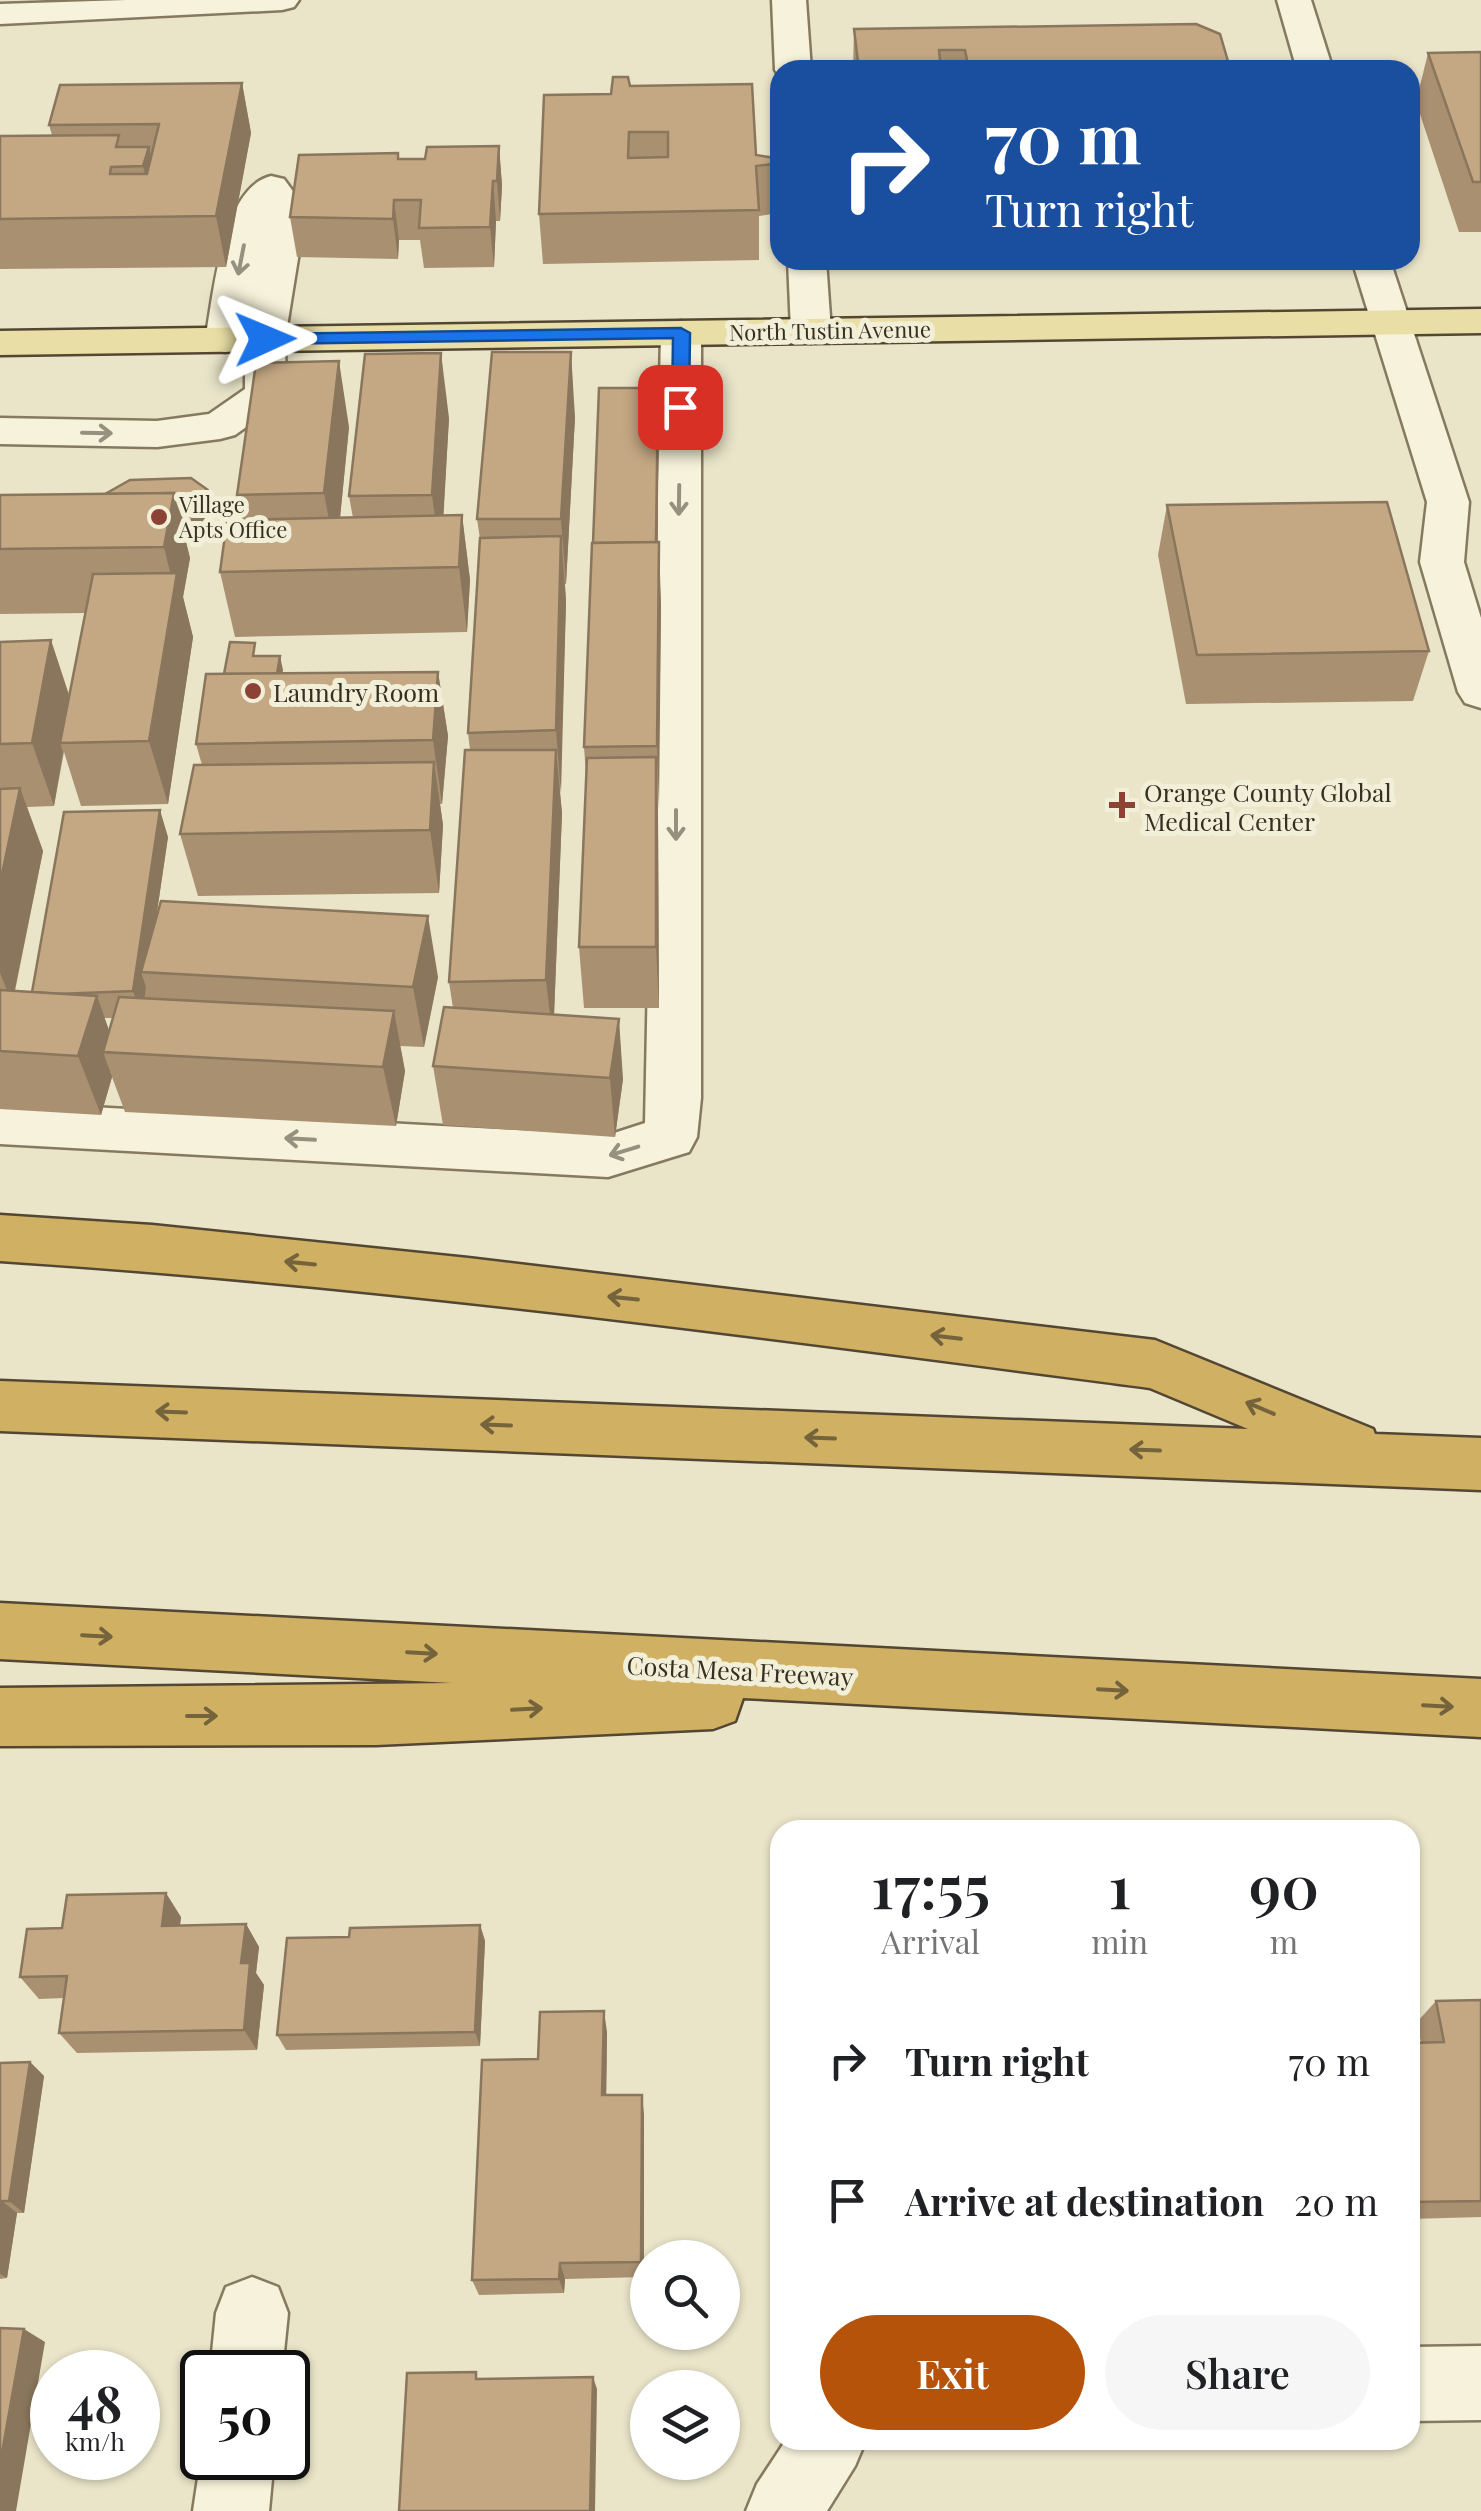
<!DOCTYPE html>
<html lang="en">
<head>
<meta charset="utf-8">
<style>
	:root { --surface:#fff; --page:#f6f6f6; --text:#202124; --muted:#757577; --accent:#b45309 }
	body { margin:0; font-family:"Playfair Display",serif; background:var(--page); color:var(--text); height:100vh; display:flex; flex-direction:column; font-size:38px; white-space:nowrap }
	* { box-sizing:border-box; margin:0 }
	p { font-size:32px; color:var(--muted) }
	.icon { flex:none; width:55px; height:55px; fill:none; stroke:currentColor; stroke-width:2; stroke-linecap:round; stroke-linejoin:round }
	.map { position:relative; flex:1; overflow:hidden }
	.drawer { position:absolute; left:770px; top:1820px; width:650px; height:630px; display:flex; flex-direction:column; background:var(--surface); border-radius:30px; box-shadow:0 2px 8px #0004 }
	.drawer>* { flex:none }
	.top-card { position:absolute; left:770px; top:60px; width:650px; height:210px; border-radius:30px; box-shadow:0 2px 8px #0004; background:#1a4fa0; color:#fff; overflow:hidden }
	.controls { position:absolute; left:630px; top:2240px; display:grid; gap:20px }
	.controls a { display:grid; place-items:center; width:110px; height:110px; border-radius:50%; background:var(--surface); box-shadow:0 2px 8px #0004; font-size:50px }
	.speed { position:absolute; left:30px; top:2350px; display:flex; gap:20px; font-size:50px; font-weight:700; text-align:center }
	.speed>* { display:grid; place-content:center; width:130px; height:130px; border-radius:50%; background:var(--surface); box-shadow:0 2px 8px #0004; line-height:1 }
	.speed small { font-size:25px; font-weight:400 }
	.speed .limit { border:5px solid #111; border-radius:15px; background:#fff; color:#111 }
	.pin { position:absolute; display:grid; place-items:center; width:85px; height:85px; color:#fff; margin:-42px; border-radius:20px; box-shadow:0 5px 15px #0006 }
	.me { position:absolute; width:110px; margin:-55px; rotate:89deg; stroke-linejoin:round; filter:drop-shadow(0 0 8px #0008) }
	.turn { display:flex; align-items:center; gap:35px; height:210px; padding:0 50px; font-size:45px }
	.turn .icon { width:130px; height:130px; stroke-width:2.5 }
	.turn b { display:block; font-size:70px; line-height:85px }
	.eta { display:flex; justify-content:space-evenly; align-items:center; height:170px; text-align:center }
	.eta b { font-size:60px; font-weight:600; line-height:70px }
	.button { display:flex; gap:20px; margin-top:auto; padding:20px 50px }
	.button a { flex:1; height:115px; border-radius:60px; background:var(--accent); color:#fff; font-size:40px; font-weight:600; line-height:115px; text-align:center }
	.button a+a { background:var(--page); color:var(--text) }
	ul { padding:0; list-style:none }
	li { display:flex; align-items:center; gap:30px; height:140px; padding:0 50px }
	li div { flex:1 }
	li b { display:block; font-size:38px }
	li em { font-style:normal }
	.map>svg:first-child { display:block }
</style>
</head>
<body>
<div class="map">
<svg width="1481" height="2511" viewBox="0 0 1481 2511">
	<rect width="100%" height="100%" fill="#eae5c9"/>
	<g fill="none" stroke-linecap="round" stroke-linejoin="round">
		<defs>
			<g id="minor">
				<polygon points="126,0 299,0 294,7 282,10 0,24 0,4"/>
				<polygon points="772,0 806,0 811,70 780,70 780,77 775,70"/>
				<polygon points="1277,0 1311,0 1333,70 1297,70"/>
				<path d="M271,176L284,179L306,209L285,339L286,394L280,403L235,435L220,439L157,447L0,444V418L157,421L209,414L245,389V340L239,349L225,352L211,349L205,340C214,295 221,188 271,176Z"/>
				<polygon points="788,260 826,260 831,331 825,339 811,343 797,339 791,331"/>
				<polygon points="1352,260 1390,260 1469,502 1464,562 1481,618 1481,708 1465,703 1458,692 1420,562 1427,502"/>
				<polygon points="681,321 695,325 701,333 701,1098 697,1137 689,1152 608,1177 0,1144 0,1102 608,1135 645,1123 661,333 667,325"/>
				<polygon points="252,2277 278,2287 288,2313 282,2372 210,2372 216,2313 226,2287"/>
				<polygon points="1481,2346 1481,2420 1410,2421 1410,2347"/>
				<polygon points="786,2440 866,2440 855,2466 827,2511 746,2511 757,2484"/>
				<polygon points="202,2451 202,2458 274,2458 269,2511 193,2511"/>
			</g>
			<polygon id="major" points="1481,309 1481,333 0,355 0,331"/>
			<g id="highway">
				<path d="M0,1215L152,1225L468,1258L1155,1340L1373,1429L1375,1434L1481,1438V1490L0,1431V1381L1248,1429L1150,1388C768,1338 385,1286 0,1261Z"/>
				<polygon points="0,1603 1481,1679 1481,1737 743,1698 735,1721 713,1729 376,1745 0,1746 0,1688 452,1683 0,1659"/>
			</g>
		</defs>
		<use href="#minor" stroke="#85795f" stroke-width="5"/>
		<use href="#major" stroke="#534733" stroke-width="5"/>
		<use href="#highway" stroke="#534733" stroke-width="5"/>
		<use href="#minor" fill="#f6f2db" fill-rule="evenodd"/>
		<use href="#major" fill="#e9dea5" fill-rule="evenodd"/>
		<use href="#highway" fill="#d0b063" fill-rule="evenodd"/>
	</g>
	<g fill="#a99071" fill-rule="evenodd">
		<polygon points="854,29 1229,70 853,70"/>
		<polygon points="1481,52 1481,232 1459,232 1416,102 1428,53"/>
		<polygon points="242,83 251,133 226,267 0,269 0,136 52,135 49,125"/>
		<polygon points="630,86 756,155 776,158 776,208 773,214 759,216 759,260 543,264 539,214 611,94"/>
		<polygon points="499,146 502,186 500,221 496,221 494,267 424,268 420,240 399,240 398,259 297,257 290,217 398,153 399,159 425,159"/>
		<polygon points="658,388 658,542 661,607 658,810 659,1008 584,1008 579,947 586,775 584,747 593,543"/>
		<polygon points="575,417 566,584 565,584 566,601 560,794 562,813 554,1015 623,1079 615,1137 443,1125 433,1066 453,1008 449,982 470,750 468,733 480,539 477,519"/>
		<polygon points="449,418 443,516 462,515 470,580 467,632 235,637 220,572 242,520 237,495 349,427 340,518 353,518 349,496"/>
		<path d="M0,495L212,504L208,525L185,539L190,558L183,597L193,637L168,804L81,806L64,752L54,806L27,807L43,851L15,991L32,992L168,837L156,919L438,977L424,1047L400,1046L405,1071L396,1126L125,1112L112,1077L101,1115L0,1109V642L69,696L86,613L0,614ZM104,1018H113L109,1032Z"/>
		<polygon points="1167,505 1429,651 1413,701 1186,704 1158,555"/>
		<polygon points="258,656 280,656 282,674 438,672 448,736 442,804 440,804 443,825 439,893 198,896 180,834 202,765 196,744 224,674"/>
		<polygon points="181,1917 180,1925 246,1924 259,1947 256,1973 264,1985 257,2050 77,2053 59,2033 64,1998 39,1999 20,1977 62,1928"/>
		<polygon points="480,1925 485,1941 480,2046 286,2050 277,2035 349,1937"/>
		<polygon points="1481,2000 1481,2217 1410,2219 1410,2043 1421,2043 1417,2022 1436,2001"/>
		<polygon points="607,2032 606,2095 644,2114 644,2277 565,2279 564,2293 479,2295 472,2280 538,2059"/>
		<polygon points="30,2062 44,2076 24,2213 17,2213 7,2278 0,2279 0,2063"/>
	</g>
	<g fill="#89765c">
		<polygon points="242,83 251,133 226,267 216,216"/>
		<polygon points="499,146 502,186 500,221 497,181"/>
		<polygon points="149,147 160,197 155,217 143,166"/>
		<polygon points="776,158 776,208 773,214 774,164"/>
		<polygon points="493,181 496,221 494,267 490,227"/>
		<polygon points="394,200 399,240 398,259 393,219"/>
		<polygon points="571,352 575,417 566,584 561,519"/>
		<polygon points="441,353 449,418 441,560 432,495"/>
		<polygon points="339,361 349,427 336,558 324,493"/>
		<polygon points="658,388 659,416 657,583 656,556"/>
		<polygon points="208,490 212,504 208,525 186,539 183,525"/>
		<polygon points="174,493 190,558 183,597 193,637 168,804 149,741 174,589 164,547"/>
		<polygon points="462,515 470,580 467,632 459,567"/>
		<polygon points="561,536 566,601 561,794 556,730"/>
		<polygon points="659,542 661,607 659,810 657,746"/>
		<polygon points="51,640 72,704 60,743 63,752 54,806 32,743"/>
		<polygon points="280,656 283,670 276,712 273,698"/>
		<polygon points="438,672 448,736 442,804 433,740"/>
		<polygon points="556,750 562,813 553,1041 546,980"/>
		<polygon points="656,757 658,820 659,1008 656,947"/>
		<polygon points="434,762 443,825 439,893 430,830"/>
		<polygon points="20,788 43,851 12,1003 0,973 0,884"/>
		<polygon points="160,810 168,837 148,972 141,972 146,987 142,1017 133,991"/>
		<polygon points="428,916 438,977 424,1047 413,987"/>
		<polygon points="97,996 117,1053 103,1052 112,1077 101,1115 78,1056"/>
		<polygon points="394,1011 405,1071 396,1126 383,1067"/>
		<polygon points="619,1019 623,1079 615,1137 610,1078"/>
		<polygon points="166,1893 181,1917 177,1949 162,1926"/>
		<polygon points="246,1924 259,1947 256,1973 264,1985 257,2050 244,2030 241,1963"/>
		<polygon points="480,1925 485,1941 480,2046 475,2032"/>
		<polygon points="604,2011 607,2032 606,2114 602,2095"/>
		<polygon points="30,2062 44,2076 24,2213 9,2201"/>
		<polygon points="642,2095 644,2114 644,2277 641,2262"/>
		<polygon points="2,2201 17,2213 7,2278 0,2274 0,2214"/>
		<polygon points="560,2263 565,2279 564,2293 559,2279"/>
		<polygon points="24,2329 45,2342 16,2511 0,2511 0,2464"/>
		<polygon points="593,2377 597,2389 595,2511 590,2511"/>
	</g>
	<g fill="#c4a883" stroke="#89765c" stroke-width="2.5" fill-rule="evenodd">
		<polygon points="1196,24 1220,34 1230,68 1226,70 969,70 965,50 939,50 941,70 859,70 854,29"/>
		<polygon points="1481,52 1481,182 1473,182 1428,53"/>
		<path d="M613,77H628L630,86L752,84L756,155L776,158L774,164L756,166L759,210L539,214L544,95L611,94ZM629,132H668V157L628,158Z"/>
		<polygon points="242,83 216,216 0,219 0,136 119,135 116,147 149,147 143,166 111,167 110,174 147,174 159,124 49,125 60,85"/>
		<polygon points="499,146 497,181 493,181 490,227 419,228 421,200 394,200 393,219 290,217 299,155 398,153 398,159 425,159 427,147"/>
		<polygon points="492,352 571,352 561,519 477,519"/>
		<polygon points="441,353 432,495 349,496 365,354"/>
		<polygon points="339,361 324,493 237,495 256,363"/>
		<polygon points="599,388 658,388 656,542 593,543"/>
		<polygon points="191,478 208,490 205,511 183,525 174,493 105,494 130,480"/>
		<polygon points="174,493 164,547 0,549 0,495"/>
		<polygon points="1387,502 1429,651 1197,655 1167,505"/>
		<polygon points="462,515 459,567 220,572 227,520"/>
		<polygon points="561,536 556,730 468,733 480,538"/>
		<polygon points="659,542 657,746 584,747 592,543"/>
		<polygon points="177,573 149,741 60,743 93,574"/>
		<polygon points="51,640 32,743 0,744 0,642"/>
		<polygon points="230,642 255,643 253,656 280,656 277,674 224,674"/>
		<polygon points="438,672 433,740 196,744 206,674"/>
		<polygon points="465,750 556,750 546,980 449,982"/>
		<polygon points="656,757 656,947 579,947 587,758"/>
		<polygon points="434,762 430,830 180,834 194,765"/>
		<polygon points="20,788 0,884 0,789"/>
		<polygon points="160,810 133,991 57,994 32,992 64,812"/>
		<polygon points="161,901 428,916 413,987 141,972"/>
		<polygon points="0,990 97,996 78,1056 0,1051"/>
		<polygon points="119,997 394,1011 383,1067 103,1052"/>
		<polygon points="444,1007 619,1019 610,1078 433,1066"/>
		<polygon points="166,1893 162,1926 246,1924 241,1963 250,1963 244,2030 59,2033 67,1976 20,1977 27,1929 62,1928 67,1895"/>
		<polygon points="480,1925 475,2032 277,2035 287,1938 349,1937 350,1928"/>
		<polygon points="1481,2000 1481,2201 1410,2202 1410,2043 1444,2042 1436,2001"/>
		<polygon points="604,2011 602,2095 642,2095 641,2262 560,2263 559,2279 472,2280 482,2060 538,2059 540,2012"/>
		<polygon points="30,2062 9,2201 2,2201 0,2214 0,2063"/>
		<polygon points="0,2328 24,2329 0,2464"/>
		<polygon points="476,2372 476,2379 593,2377 590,2511 399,2511 407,2373"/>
	</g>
	<defs><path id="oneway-shaft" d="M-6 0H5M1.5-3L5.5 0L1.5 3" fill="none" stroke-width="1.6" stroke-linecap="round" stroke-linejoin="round" transform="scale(2.5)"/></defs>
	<g stroke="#96907e">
		<use href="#oneway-shaft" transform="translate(241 260) rotate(101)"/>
		<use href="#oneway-shaft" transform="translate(97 433) rotate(1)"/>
		<use href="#oneway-shaft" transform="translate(679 500) rotate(91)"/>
		<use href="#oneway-shaft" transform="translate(676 825) rotate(90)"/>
		<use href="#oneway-shaft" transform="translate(300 1139) rotate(-177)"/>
		<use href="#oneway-shaft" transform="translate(624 1151) rotate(163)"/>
	</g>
	<g stroke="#74633b">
		<use href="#oneway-shaft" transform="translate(300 1263) rotate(-174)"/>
		<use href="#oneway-shaft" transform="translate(623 1298) rotate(-174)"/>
		<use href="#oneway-shaft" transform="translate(946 1337) rotate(-173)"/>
		<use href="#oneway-shaft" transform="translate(1260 1408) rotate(-157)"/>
		<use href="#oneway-shaft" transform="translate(171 1412) rotate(-178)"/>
		<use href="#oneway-shaft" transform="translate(496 1425) rotate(-178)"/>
		<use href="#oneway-shaft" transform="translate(820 1438) rotate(-178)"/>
		<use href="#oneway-shaft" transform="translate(1145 1450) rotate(-178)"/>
		<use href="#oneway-shaft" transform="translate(97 1636) rotate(3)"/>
		<use href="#oneway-shaft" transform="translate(422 1653) rotate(3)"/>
		<use href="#oneway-shaft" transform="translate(1113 1690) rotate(3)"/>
		<use href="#oneway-shaft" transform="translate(1438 1706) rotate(3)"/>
		<use href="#oneway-shaft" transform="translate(527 1709) rotate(-3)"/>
		<use href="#oneway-shaft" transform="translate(202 1716)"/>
	</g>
	<polygon fill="#1a73e8" stroke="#114b97" stroke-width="2.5" points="681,328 690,333 689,407 680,413 672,407 673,338 265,344 256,339 265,334"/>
	<g fill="#8d4236" stroke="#f2efd8" stroke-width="4">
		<circle cx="159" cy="517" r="10"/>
		<circle cx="253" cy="691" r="10"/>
		<path d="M1117 790h10v10h10v10h-10v10h-10v-10h-10v-10h10z"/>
	</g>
	<g text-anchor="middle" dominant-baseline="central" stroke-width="10" stroke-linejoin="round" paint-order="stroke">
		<g font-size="22" fill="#372f21" stroke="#f2efd8">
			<text transform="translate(830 330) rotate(-1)">North Tustin Avenue</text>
		</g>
		<g font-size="22" fill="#372f21" stroke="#f2efd8" text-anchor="start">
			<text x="179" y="504">Village<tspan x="179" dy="25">Apts Office</tspan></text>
		</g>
		<g font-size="25" fill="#372f21" stroke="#f2efd8" text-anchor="start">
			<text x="273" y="691">Laundry Room</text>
			<text x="1144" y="791">Orange County Global<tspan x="1144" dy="29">Medical Center</tspan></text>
		</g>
		<g font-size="25" fill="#372f21" stroke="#f2efd8">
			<text transform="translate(740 1670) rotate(3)">Costa Mesa Freeway</text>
		</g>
	</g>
</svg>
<div class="controls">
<a><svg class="icon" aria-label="search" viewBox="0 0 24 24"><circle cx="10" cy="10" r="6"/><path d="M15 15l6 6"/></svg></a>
<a><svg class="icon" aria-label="layers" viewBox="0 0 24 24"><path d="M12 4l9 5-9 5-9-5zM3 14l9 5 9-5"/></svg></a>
</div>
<div class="speed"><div>48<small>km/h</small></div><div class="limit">50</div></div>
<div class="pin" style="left:680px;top:407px;background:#d93025"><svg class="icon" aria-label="arrive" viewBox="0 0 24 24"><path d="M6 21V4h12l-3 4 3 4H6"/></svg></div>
<svg class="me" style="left:265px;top:339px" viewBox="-20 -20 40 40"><path d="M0-17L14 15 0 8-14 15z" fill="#1a73e8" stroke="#fff" stroke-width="4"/></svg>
<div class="top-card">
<div class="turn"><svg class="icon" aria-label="right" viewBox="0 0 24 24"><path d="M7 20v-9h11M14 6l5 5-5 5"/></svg><div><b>70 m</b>Turn right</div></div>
</div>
<section class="drawer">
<div class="eta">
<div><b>17:55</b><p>Arrival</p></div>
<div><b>1</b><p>min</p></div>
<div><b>90</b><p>m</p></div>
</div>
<ul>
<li><svg class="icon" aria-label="right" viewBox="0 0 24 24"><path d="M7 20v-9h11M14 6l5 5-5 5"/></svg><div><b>Turn right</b></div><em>70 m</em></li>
<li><svg class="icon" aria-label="arrive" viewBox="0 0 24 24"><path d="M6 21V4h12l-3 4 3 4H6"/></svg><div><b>Arrive at destination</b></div><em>20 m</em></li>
</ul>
<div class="button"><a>Exit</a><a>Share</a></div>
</section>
</div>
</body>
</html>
